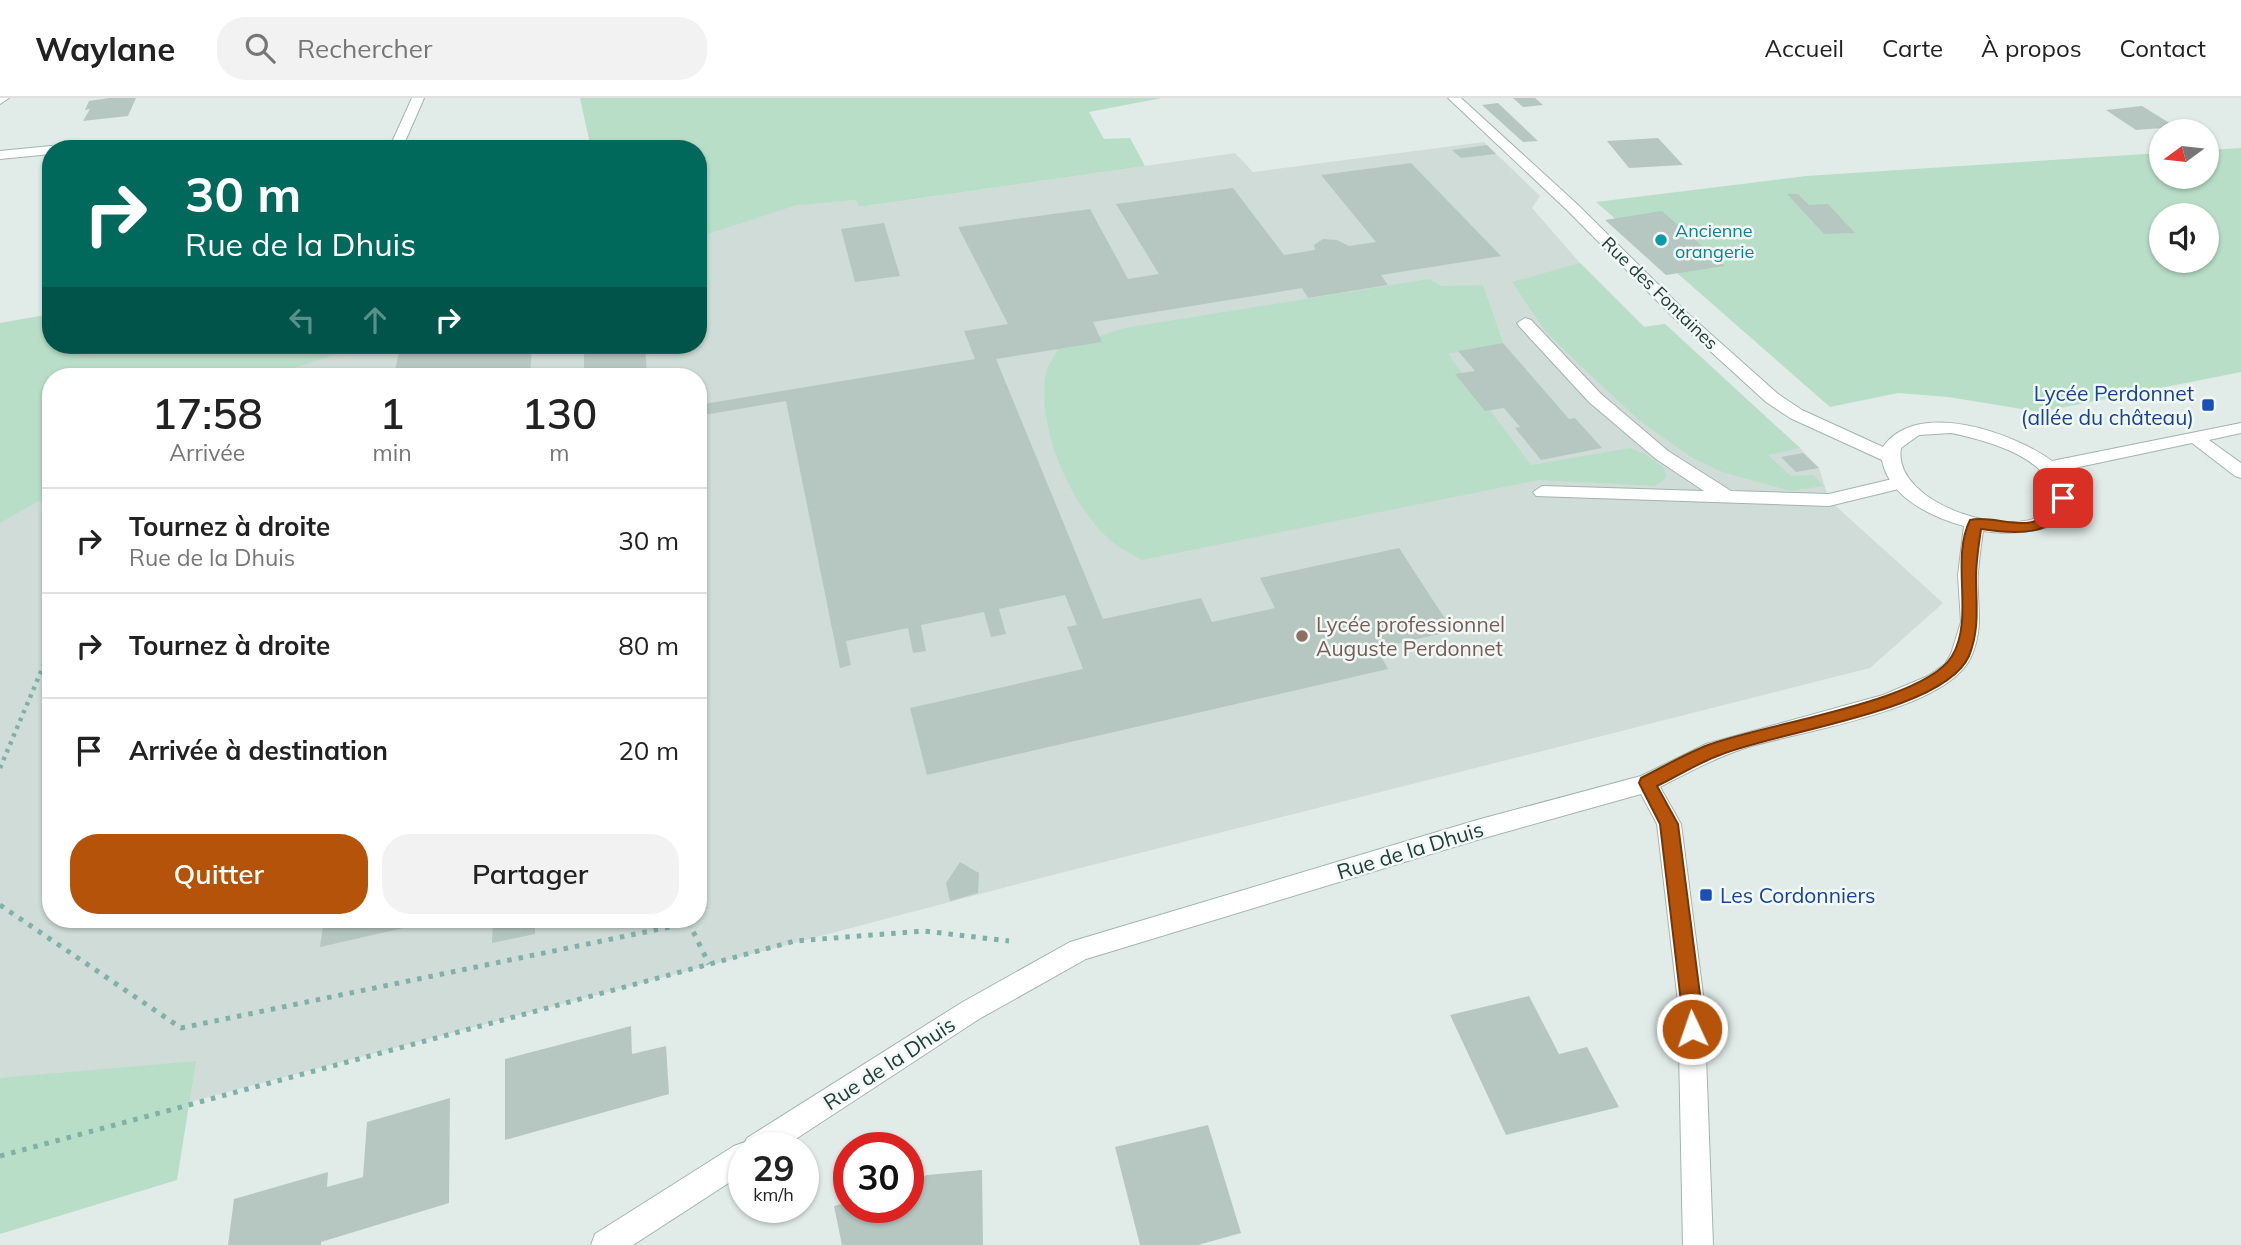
<!DOCTYPE html>
<html lang="fr">
<head>
<meta charset="utf-8">
<style>
	:root { --surface:#fff; --page:#f2f2f2; --text:#222; --muted:#767676; --line:#e0e0e0; --accent:#b45309 }
	body { margin:0; font-family:Mulish,sans-serif; background:var(--page); color:var(--text); height:100vh; display:flex; flex-direction:column; font-size:26px; white-space:nowrap }
	* { box-sizing:border-box; margin:0 }
	p { font-size:23px; color:var(--muted) }
	.icon { flex:none; width:38px; height:38px; fill:none; stroke:currentColor; stroke-width:2; stroke-linecap:round; stroke-linejoin:round }
	.map { position:relative; flex:1; overflow:hidden }
	.panel { position:absolute; left:42px; top:270px; width:665px; height:560px; display:flex; flex-direction:column; background:var(--surface); border-radius:28px; box-shadow:0 2px 5px #0004 }
	.panel>* { flex:none }
	.banner { position:absolute; left:42px; top:42px; width:665px; height:214px; border-radius:28px; box-shadow:0 2px 5px #0004; background:#00695c; color:#fff; overflow:hidden }
	.needle { width:46px; rotate:255deg }
	.controls { position:absolute; left:2149px; top:21px; display:grid; gap:14px }
	.controls a { display:grid; place-items:center; width:70px; height:70px; border-radius:50%; background:var(--surface); box-shadow:0 2px 5px #0004; font-size:35px }
	.speed { position:absolute; left:728px; top:1034px; display:flex; gap:14px; font-size:35px; font-weight:700; text-align:center }
	.speed>* { display:grid; place-content:center; width:91px; height:91px; border-radius:50%; background:var(--surface); box-shadow:0 2px 5px #0004; line-height:1 }
	.speed small { font-size:18px; font-weight:400 }
	.speed .limit { border:10px solid #d22; background:#fff; color:#111 }
	.pin { position:absolute; display:grid; place-items:center; width:60px; height:60px; color:#fff; margin:-30px; border-radius:14px; box-shadow:0 4px 10px #0006 }
	.me { position:absolute; width:77px; margin:-38px; rotate:357deg; stroke-linejoin:round; filter:drop-shadow(0 0 5px #0008) }
	.turn { display:flex; align-items:center; gap:24px; height:147px; padding:0 28px; font-size:32px }
	.turn .icon { width:91px; height:91px; stroke-width:2.5 }
	.turn b { display:block; font-size:49px; line-height:60px }
	.lanes { display:flex; align-items:center; height:66px; padding:0 28px; background:#0003; justify-content:center; gap:35px; direction:ltr }
	.lanes .off { opacity:.35 }
	.eta { display:flex; justify-content:space-evenly; align-items:center; height:119px; text-align:center }
	.eta b { font-size:42px; font-weight:600; line-height:49px }
	.primary-button { display:flex; gap:14px; margin-top:auto; padding:14px 28px }
	.primary-button a { flex:1; height:80px; border-radius:28px; background:var(--accent); color:#fff; font-size:28px; font-weight:600; line-height:80px; text-align:center }
	.primary-button a+a { background:var(--page); color:var(--text) }
	ul { padding:0; list-style:none }
	li { display:flex; align-items:center; gap:21px; height:105px; padding:0 28px; border-top:2px solid var(--line) }
	li div { flex:1 }
	li b { display:block; font-size:26px }
	li em { font-style:normal }
	header { display:flex; align-items:center; gap:42px; box-sizing:border-box; height:98px; padding:0 35px; background:var(--surface); border-bottom:2px solid var(--line) }
	header strong { font-size:33px }
	nav { display:flex; gap:38px; margin-inline-start:auto; font-size:24px }
	.search { width:490px; height:63px; background:var(--page); display:flex; align-items:center; gap:18px; box-sizing:border-box; padding:0 24px; border-radius:28px; color:var(--muted); font-size:26px }
	.map>svg:first-child { display:block }
</style>
</head>
<body>
<header>
<strong>Waylane</strong>
<div class="search"><svg class="icon" aria-label="search" viewBox="0 0 24 24"><circle cx="10" cy="10" r="6"/><path d="M15 15l6 6"/></svg>Rechercher</div>
<nav><a>Accueil</a><a>Carte</a><a>À propos</a><a>Contact</a></nav>
</header>
<div class="map">
<svg width="2241" height="1147" viewBox="0 0 2241 1147">
	<rect width="100%" height="100%" fill="#e1ece8"/>
	<path fill="#cfdcd8" fill-rule="evenodd" d="M1484,44L1540,98L1532,110L1580,165L1644,229L1665,226L1800,350L1819,370L1829,402L1943,505L1870,570L1037,781L0,1054V232L51,247H698V113L856,102L860,109L1235,55L1253,74ZM51,278H698V821H51Z"/>
	<g fill="#b9dec7" fill-rule="evenodd">
		<polygon points="580,0 1162,0 1089,14 1104,41 1130,40 1145,68 859,109 856,102 797,107 698,139 698,51 591,51"/>
		<path d="M2241,50V274L2040,314L1948,299L1898,295L1830,309L1596,104L1806,78L2161,55V79H2207V52ZM2161,117H2207V163H2161Z"/>
		<polygon points="1580,165 1644,229 1665,226 1800,350 1768,357 1791,378 1813,377 1824,388 1791,393 1722,374 1691,359 1640,323 1583,270 1546,234 1512,184"/>
		<path d="M1429,181L1441,188L1483,187L1503,245L1448,256L1531,367L1630,350L1647,357L1663,369L1667,379L1655,388L1539,382L1142,462C1130,455 1115,448 1106,438C1069,403 1036,327 1046,275C1048,267 1054,259 1058,251L1125,230Z"/>
		<polygon points="51,216 51,247 366,247 269,278 51,278 51,396 0,425 0,225"/>
		<polygon points="196,963 177,1082 0,1136 0,980"/>
	</g>
	<g fill="#b6c7c2">
		<polygon points="109,0 136,0 128,18 83,23 90,11 85,12 89,3"/>
		<polygon points="1513,0 1535,0 1543,7 1523,9"/>
		<polygon points="1498,5 1517,23 1538,43 1523,44 1482,7"/>
		<polygon points="2142,8 2176,29 2136,32 2106,12"/>
		<polygon points="1658,40 1683,67 1629,70 1607,43"/>
		<polygon points="1487,47 1496,56 1461,60 1452,52"/>
		<polygon points="1411,65 1501,158 1381,177 1388,187 1308,200 1302,190 1093,224 1102,244 996,261 1103,521 1201,500 1212,524 1275,510 1260,480 1399,450 1453,533 1376,550 1388,571 927,677 910,610 1083,571 1067,529 1077,527 1065,497 999,511 1006,536 991,539 984,514 921,527 926,553 913,555 908,530 846,543 851,567 840,570 786,303 698,318 698,307 975,261 964,233 1008,226 958,129 1090,111 1128,181 1159,176 1116,106 1233,90 1284,157 1315,152 1314,147 1323,141 1337,142 1349,148 1376,144 1321,77"/>
		<polygon points="1787,96 1798,96 1809,107 1828,106 1855,135 1824,136"/>
		<polygon points="1662,113 1719,163 1725,168 1666,177 1605,122"/>
		<polygon points="884,125 900,178 855,184 841,131"/>
		<polygon points="1503,245 1569,321 1575,320 1602,350 1541,362 1515,330 1520,329 1504,310 1485,313 1455,276 1475,273 1458,253"/>
		<polygon points="438,247 532,247 530,278 394,278 399,253"/>
		<polygon points="584,247 645,247 647,278 584,278"/>
		<polygon points="1803,355 1819,370 1796,374 1781,359"/>
		<polygon points="960,764 979,775 978,795 950,803 946,785"/>
		<polygon points="324,821 439,821 439,822 320,849"/>
		<polygon points="493,821 535,821 535,836 492,845"/>
		<polygon points="1529,898 1559,956 1587,949 1619,1009 1506,1037 1450,917"/>
		<polygon points="631,928 632,956 666,948 669,996 505,1042 505,961"/>
		<polygon points="450,1000 449,1105 321,1144 321,1147 228,1147 234,1101 328,1074 327,1089 363,1079 367,1024"/>
		<polygon points="1208,1027 1241,1135 1198,1147 1140,1147 1115,1049"/>
		<polygon points="982,1072 983,1147 842,1147 834,1108 849,1104 849,1110 908,1110 908,1084 927,1077"/>
	</g>
	<g fill="none" stroke-linecap="round" stroke-linejoin="round">
		<defs>
			<polygon id="service" points="1525,220 1531,222 1601,296 1668,353 1731,393 1829,396 1901,379 1910,385 1907,389 1829,408 1536,398 1533,394 1542,388 1704,393 1656,361 1589,304 1519,228 1517,225"/>
			<g id="minor">
				<polygon points="412,0 424,0 404,46 401,51 387,51 392,44"/>
				<path d="M1448,0H1461L1578,107L1686,214L1778,296L1802,312L1883,349C1917,300 2014,335 2052,363L2241,325V335L2209,342L2241,365V380L2235,378L2192,345L2060,373C2105,431 2021,439 1983,433C1981,447 1979,461 1978,475C1976,507 1985,527 1971,559C1947,612 1802,633 1748,649C1717,659 1689,674 1660,689L1681,726L1704,904L1713,1147H1683L1678,904L1657,726L1641,696L1477,742L1086,861L979,921L782,1050H744V1075L633,1147H591L595,1136L734,1048L745,1044L747,1040L961,905L1070,844L1477,722L1641,678L1706,646L1883,597L1928,578L1945,566L1951,556L1961,524L1958,477L1964,428C1931,419 1889,399 1882,362L1790,320L1766,304L1674,220L1568,113ZM1951,335C1985,342 2065,362 2051,411C2017,446 1891,406 1901,350L1919,337Z"/>
				<polygon points="51,48 57,51 51,51 51,56 0,61 0,53"/>
			</g>
			<polygon id="tertiary" points="0,0 9,0 0,6"/>
		</defs>
		<use href="#service" stroke="#a3b4b0" stroke-width="2"/>
		<use href="#minor" stroke="#a3b4b0" stroke-width="2"/>
		<use href="#tertiary" stroke="#a3b4b0" stroke-width="2"/>
		<polyline stroke="#80b1a8" stroke-width="4.5" stroke-dasharray="3.5 5" stroke-linecap="butt" points="0,670 51,550"/>
		<g stroke="#80b1a8" stroke-width="5" stroke-dasharray="4.5 7" stroke-linecap="butt">
			<polyline points="0,807 181,930 689,825 709,866"/>
			<polyline points="0,1058 795,843 924,833 1009,843"/>
		</g>
		<use href="#service" fill="#fff" fill-rule="evenodd"/>
		<use href="#minor" fill="#fff" fill-rule="evenodd"/>
		<use href="#tertiary" fill="#fff" fill-rule="evenodd"/>
	</g>
	<path fill="#b45309" stroke="#753606" stroke-width="2" d="M2063,396L2070,400C2059,440 2014,436 1981,431C1979,446 1976,463 1976,479C1976,506 1980,531 1969,558C1944,614 1777,633 1720,657C1698,665 1678,678 1657,688L1678,726L1701,904L1702,931L1699,938L1692,940L1685,938L1682,931L1681,904L1660,726L1639,685L1641,680C1663,669 1685,656 1708,647C1763,626 1925,604 1952,558C1975,520 1950,462 1970,422C1995,416 2031,438 2052,412C2055,409 2056,402 2059,397Z"/>
	<circle fill="#0f9aa8" stroke="#f1f8f6" stroke-width="2.5" cx="1661" cy="142" r="7"/>
	<g fill="#1a4fb4" stroke="#f1f8f6" stroke-width="2.5">
		<rect x="2201" y="300" width="14" height="14" rx="3.5"/>
		<rect x="1699" y="790" width="14" height="14" rx="3.5"/>
	</g>
	<circle fill="#8d6e63" stroke="#f1f8f6" stroke-width="2.5" cx="1302" cy="538" r="7"/>
	<g text-anchor="middle" dominant-baseline="central" stroke-width="5" stroke-linejoin="round" paint-order="stroke">
		<g font-size="18" fill="#0d838f" stroke="#f1f8f6" text-anchor="start">
			<text x="1675" y="132">Ancienne<tspan x="1675" dy="21">orangerie</tspan></text>
		</g>
		<g font-size="18" fill="#203d39" stroke="#f1f8f6">
			<text transform="translate(1660 195) rotate(44)">Rue des Fontaines</text>
		</g>
		<g font-size="21" fill="#164399" stroke="#f1f8f6" text-anchor="end">
			<text x="2194" y="295">Lycée Perdonnet<tspan x="2194" dy="24">(allée du château)</tspan></text>
			<text x="1720" y="797" text-anchor="start">Les Cordonniers</text>
		</g>
		<g font-size="21" fill="#785e54" stroke="#f1f8f6" text-anchor="start">
			<text x="1316" y="526">Lycée professionnel<tspan x="1316" dy="24">Auguste Perdonnet</tspan></text>
		</g>
		<g font-size="21" fill="#203d39" stroke="#f1f8f6">
			<text transform="translate(1410 752) rotate(-17)">Rue de la Dhuis</text>
			<text transform="translate(889 965) rotate(-33)">Rue de la Dhuis</text>
		</g>
	</g>
</svg>
<div class="controls">
<a><svg class="needle" viewBox="-14 -14 28 28"><path d="M0-13l5 13h-10z" fill="#e53935"/><path d="M0 13l5-13h-10z" fill="#767676"/></svg></a>
<a><svg class="icon" aria-label="sound" viewBox="0 0 24 24"><path d="M4 9h4l5-4v14l-5-4H4zM17 9q2 3 0 6"/></svg></a>
</div>
<div class="speed"><div>29<small>km/h</small></div><div class="limit">30</div></div>
<div class="pin" style="left:2063px;top:400px;background:#d93025"><svg class="icon" aria-label="arrive" viewBox="0 0 24 24"><path d="M6 21V4h12l-3 4 3 4H6"/></svg></div>
<svg class="me" style="left:1692px;top:931px" viewBox="-20 -20 40 40"><circle r="17" fill="#b45309" stroke="#fff" stroke-width="3"/><path d="M0-11L8 9 0 5-8 9z" fill="#fff"/></svg>
<div class="banner">
<div class="turn"><svg class="icon" aria-label="right" viewBox="0 0 24 24"><path d="M7 20v-9h11M14 6l5 5-5 5"/></svg><div><b>30 m</b>Rue de la Dhuis</div></div>
<div class="lanes"><svg class="icon off" aria-label="left" viewBox="0 0 24 24"><path d="M17 20v-9H6M10 6l-5 5 5 5"/></svg><svg class="icon off" aria-label="ahead" viewBox="0 0 24 24"><path d="M12 20V5M6 11l6-6 6 6"/></svg><svg class="icon" aria-label="right" viewBox="0 0 24 24"><path d="M7 20v-9h11M14 6l5 5-5 5"/></svg></div>
</div>
<section class="panel">
<div class="eta">
<div><b>17:58</b><p>Arrivée</p></div>
<div><b>1</b><p>min</p></div>
<div><b>130</b><p>m</p></div>
</div>
<ul>
<li><svg class="icon" aria-label="right" viewBox="0 0 24 24"><path d="M7 20v-9h11M14 6l5 5-5 5"/></svg><div><b>Tournez à droite</b><p>Rue de la Dhuis</p></div><em>30 m</em></li>
<li><svg class="icon" aria-label="right" viewBox="0 0 24 24"><path d="M7 20v-9h11M14 6l5 5-5 5"/></svg><div><b>Tournez à droite</b></div><em>80 m</em></li>
<li><svg class="icon" aria-label="arrive" viewBox="0 0 24 24"><path d="M6 21V4h12l-3 4 3 4H6"/></svg><div><b>Arrivée à destination</b></div><em>20 m</em></li>
</ul>
<div class="primary-button"><a>Quitter</a><a>Partager</a></div>
</section>
</div>
</body>
</html>
